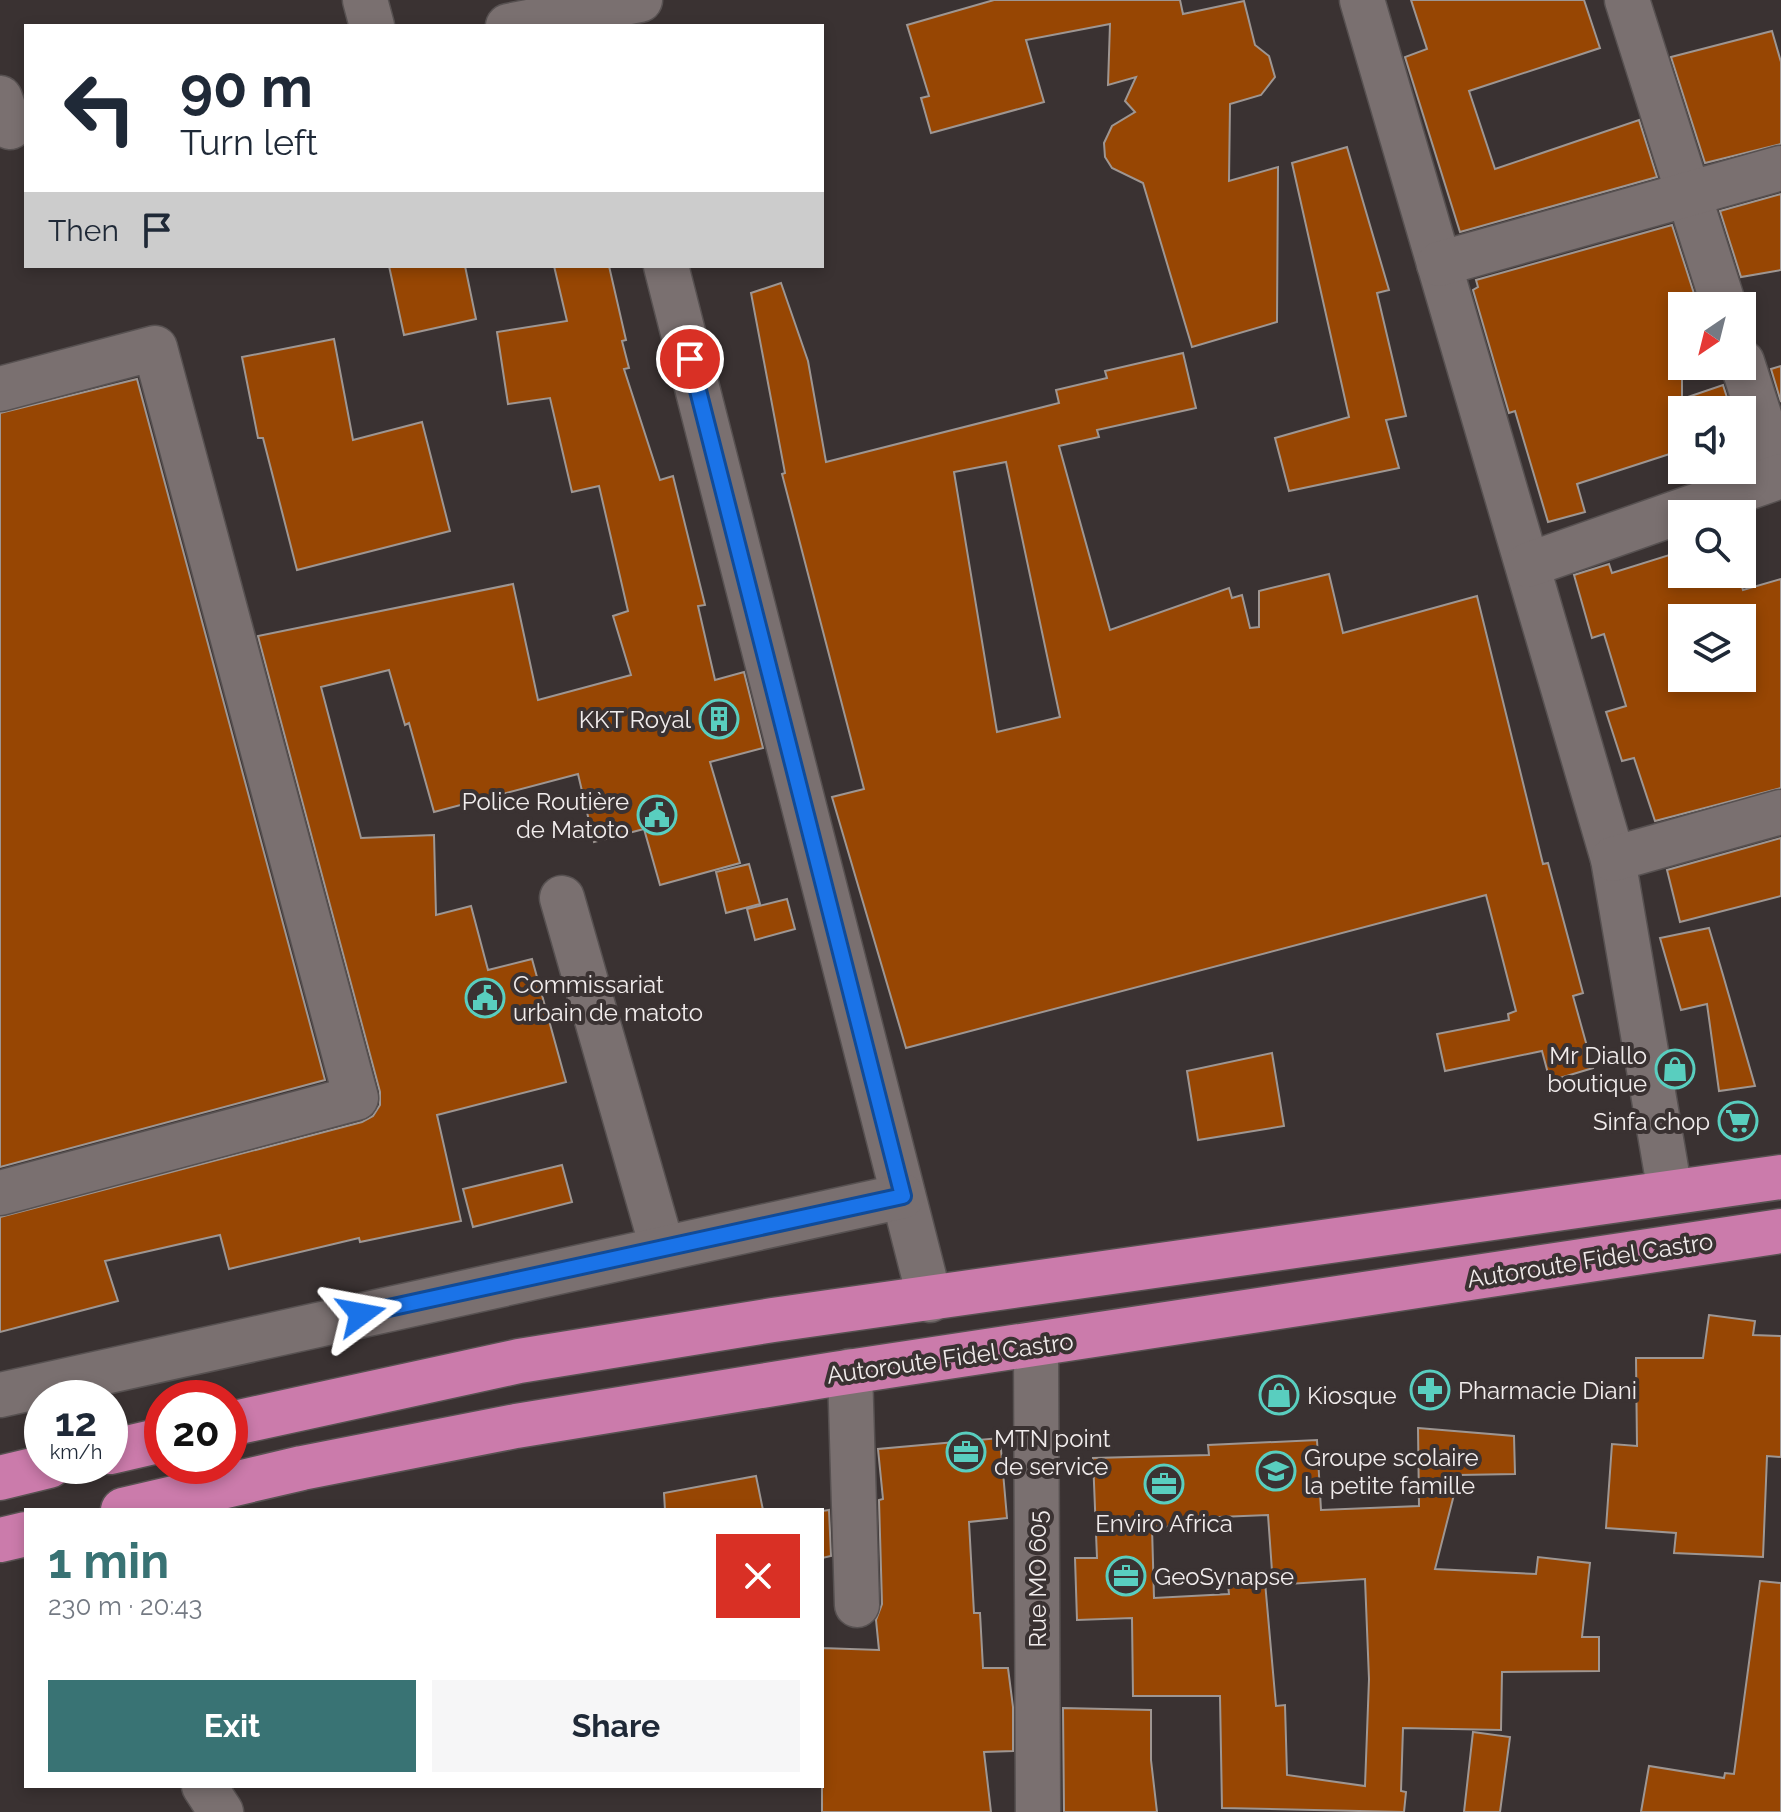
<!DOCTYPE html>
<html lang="en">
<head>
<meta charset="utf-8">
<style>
	:root { --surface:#fff; --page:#f6f6f7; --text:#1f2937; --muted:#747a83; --accent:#397374 }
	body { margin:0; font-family:Raleway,sans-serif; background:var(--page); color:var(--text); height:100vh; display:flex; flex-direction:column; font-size:30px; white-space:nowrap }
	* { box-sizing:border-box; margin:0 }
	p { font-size:26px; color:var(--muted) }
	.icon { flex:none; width:44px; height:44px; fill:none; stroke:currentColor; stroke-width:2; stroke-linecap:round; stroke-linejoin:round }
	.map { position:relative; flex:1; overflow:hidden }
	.drawer { position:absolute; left:24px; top:1508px; width:800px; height:280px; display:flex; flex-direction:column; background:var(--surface); border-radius:0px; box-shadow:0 4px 12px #0003 }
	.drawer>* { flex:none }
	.banner { position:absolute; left:24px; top:24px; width:800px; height:244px; border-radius:0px; box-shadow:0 4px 12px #0003; background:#fff; color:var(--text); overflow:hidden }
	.needle { width:52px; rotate:215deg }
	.buttons { position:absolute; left:1668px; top:292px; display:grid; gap:16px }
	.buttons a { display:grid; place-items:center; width:88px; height:88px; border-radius:0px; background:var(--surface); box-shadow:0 4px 12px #0003; font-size:40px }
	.speed { position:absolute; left:24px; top:1380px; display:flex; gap:16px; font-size:40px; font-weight:700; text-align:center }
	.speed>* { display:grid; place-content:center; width:104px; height:104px; border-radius:50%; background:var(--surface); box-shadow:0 4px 12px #0003; line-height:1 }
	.speed small { font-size:20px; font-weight:400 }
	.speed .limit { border:12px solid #d22; background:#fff; color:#111 }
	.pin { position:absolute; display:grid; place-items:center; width:68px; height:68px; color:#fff; margin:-34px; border:4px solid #fff; border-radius:50%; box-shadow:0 2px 8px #0007 }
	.me { position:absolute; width:88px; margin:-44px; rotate:77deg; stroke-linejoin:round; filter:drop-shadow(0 0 6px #0008) }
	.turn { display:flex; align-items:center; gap:28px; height:168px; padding:0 24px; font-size:36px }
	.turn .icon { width:104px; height:104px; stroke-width:2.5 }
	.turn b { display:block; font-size:56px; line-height:68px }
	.then { display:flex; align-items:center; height:76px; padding:0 24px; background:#0003; gap:16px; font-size:30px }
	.round { display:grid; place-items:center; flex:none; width:84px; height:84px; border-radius:0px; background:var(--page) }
	.headline { display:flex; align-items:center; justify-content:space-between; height:136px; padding:0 24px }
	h1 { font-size:48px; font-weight:700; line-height:60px; color:var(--accent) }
	.action { display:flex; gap:16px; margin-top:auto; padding:16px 24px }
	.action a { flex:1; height:92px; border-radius:0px; background:var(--accent); color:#fff; font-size:32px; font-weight:700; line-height:92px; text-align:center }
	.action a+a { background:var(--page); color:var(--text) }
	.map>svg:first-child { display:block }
</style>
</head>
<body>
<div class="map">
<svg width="1781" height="1812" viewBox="0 0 1781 1812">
	<rect width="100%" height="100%" fill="#3a3232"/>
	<g fill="#974603" stroke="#9e9692" stroke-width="2" fill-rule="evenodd">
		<polygon points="994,0 1180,0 1183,14 1244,1 1255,45 1269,56 1275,77 1261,95 1230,104 1229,181 1278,167 1277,322 1192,347 1143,183 1112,168 1105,157 1104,143 1112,126 1135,112 1125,101 1136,77 1108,85 1110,24 1026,40 1044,102 931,133 921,98 929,96 907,25"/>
		<polygon points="1411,0 1584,0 1600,48 1469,91 1495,169 1639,120 1657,177 1460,232 1405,57 1427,49"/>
		<polygon points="1772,31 1781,62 1781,144 1705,163 1671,57"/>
		<polygon points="1347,147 1389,290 1377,293 1406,416 1386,420 1399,468 1289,491 1275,438 1349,417 1292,163"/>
		<polygon points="1781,194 1781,270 1741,277 1720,211"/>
		<polygon points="1672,225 1698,306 1682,306 1682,399 1723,385 1731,410 1682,410 1682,450 1577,484 1585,512 1548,522 1515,411 1509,413 1473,290 1478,287 1476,280"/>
		<polygon points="389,266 465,266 476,319 404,335"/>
		<polygon points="554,266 609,266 626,340 622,341 629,368 624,369 660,480 673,476 705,605 698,606 715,680 744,672 763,748 710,762 740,863 660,885 644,829 594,842 578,774 434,812 409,723 405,725 389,670 321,687 361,838 434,835 436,915 471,906 488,970 532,959 566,1082 437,1115 461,1221 360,1242 359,1238 229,1269 220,1235 105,1261 118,1301 0,1332 0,1217 362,1122 373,1116 380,1105 380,1092 258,636 513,584 538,700 631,675 613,616 628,611 599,486 572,492 550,398 508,404 497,332 567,321"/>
		<path d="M781,283L808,361L826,462L1059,403L1056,390L1107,378L1105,371L1183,353L1196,408L1097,430L1099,437L1059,446L1110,630L1229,588L1232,598L1242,595L1250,628L1259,627V591L1329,574L1343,633L1477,596L1543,864L1548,863L1583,993L1573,996L1593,1068L1550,1081L1542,1051L1445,1071L1437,1034L1509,1020L1508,1014L1516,1011L1486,895L906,1048L832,797L864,789L782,474L785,473L751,293ZM1006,462L1060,717L997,732L954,472Z"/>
		<polygon points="334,339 353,440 422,422 450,531 297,570 263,438 258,438 242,357"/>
		<polygon points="1781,366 1781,402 1771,369"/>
		<polygon points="137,379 325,1080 0,1167 0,413"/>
		<path d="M1682,551V574H1738L1743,590L1781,579V788L1655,821L1634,758L1622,761L1606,712L1626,706L1604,634L1592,638L1574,575L1609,564L1612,573ZM1682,618H1742V678H1682Z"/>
		<polygon points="1781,838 1781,896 1680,922 1667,870"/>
		<polygon points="749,864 760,904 726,913 716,872"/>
		<polygon points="787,899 795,929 755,940 747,909"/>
		<polygon points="1709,928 1723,975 1755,1086 1719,1091 1707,1004 1681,1010 1660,938"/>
		<polygon points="1272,1053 1284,1126 1198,1140 1187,1071"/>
		<polygon points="562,1165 572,1202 473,1227 463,1189"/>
		<polygon points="1709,1315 1755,1321 1753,1335 1781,1336 1781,1457 1767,1456 1763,1557 1674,1553 1676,1533 1606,1528 1612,1444 1637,1446 1636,1358 1703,1358"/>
		<path d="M1418,1428L1514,1436L1515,1474L1459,1475L1435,1569L1536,1574L1538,1557L1590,1563L1582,1637H1599V1671L1502,1672L1501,1730L1403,1728L1401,1791L1406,1792L1404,1812L1222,1808L1220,1696H1133L1132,1618L1077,1620L1075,1558H1097L1093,1458L1209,1455L1208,1445L1317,1440L1321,1510L1419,1506ZM1268,1515L1273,1585L1365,1579L1369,1679L1365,1786L1287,1775L1285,1705L1276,1706L1265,1582L1228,1585L1229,1594L1154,1598L1152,1527L1194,1526V1518Z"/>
		<polygon points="1000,1438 1007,1518 969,1522 974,1613 980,1613 983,1668 1008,1668 1013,1707 1013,1751 984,1752 991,1812 822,1812 822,1648 879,1650 876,1620 882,1604 879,1500 883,1499 878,1449"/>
		<polygon points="756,1476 763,1510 665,1510 664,1493"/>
		<polygon points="829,1510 831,1556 822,1558 822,1511"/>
		<polygon points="1760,1581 1781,1583 1781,1812 1641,1812 1649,1766 1724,1778 1725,1773 1734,1774"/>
		<polygon points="1063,1708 1151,1710 1151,1760 1157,1812 1064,1812"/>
		<polygon points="1473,1732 1510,1737 1500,1812 1464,1812"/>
	</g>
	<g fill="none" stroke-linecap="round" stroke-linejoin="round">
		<defs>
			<g id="minor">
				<polyline points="365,0 372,26"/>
				<polyline points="1362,0 1613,859 1670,1192"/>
				<polyline points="1627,0 1724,306"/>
				<polyline points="508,26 640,0"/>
				<polyline points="0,98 10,127"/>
				<polyline points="1439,264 1781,168"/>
				<polyline points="666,266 930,1300"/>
				<polyline points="1742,362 1779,477"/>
				<polyline points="0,389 155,348 356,1098 0,1193"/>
				<polyline points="1528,565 1781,476"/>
				<polyline points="1613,859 1781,812"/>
				<polyline points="562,898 662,1247"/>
				<polyline points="1036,1346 1038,1812"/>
				<polyline points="850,1371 857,1605"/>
				<polyline points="0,1395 903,1196"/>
				<polyline points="204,1786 221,1812"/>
			</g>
			<g id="highway">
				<polyline points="230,1424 519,1361 773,1320 1781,1177"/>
				<polyline points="110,1452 162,1440"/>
				<polyline points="0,1478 49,1466"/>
				<polyline points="123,1510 302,1468 516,1426 835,1374 1781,1231"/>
				<polyline points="0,1540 26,1534"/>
			</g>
		</defs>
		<use href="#minor" stroke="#575151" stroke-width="47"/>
		<use href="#highway" stroke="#575151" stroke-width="47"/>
		<use href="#minor" stroke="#7a7070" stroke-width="44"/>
		<use href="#highway" stroke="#cb7bab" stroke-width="44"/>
	</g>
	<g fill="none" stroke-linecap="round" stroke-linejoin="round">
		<defs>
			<polyline id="route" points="361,1314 903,1196 690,359"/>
		</defs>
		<use href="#route" stroke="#114b97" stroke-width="20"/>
		<use href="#route" stroke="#1a73e8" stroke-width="14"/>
	</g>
	<defs>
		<symbol id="building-ring" viewBox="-11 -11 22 22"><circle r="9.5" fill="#3a3232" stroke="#59cebf" stroke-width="1.5"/><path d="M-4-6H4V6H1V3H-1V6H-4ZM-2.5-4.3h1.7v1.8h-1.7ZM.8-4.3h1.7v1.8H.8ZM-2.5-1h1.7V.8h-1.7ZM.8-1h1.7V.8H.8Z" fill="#59cebf"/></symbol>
		<symbol id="civic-ring" viewBox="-11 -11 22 22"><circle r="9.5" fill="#3a3232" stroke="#59cebf" stroke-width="1.5"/><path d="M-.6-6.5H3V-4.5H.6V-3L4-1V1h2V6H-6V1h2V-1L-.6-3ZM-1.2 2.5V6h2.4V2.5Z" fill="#59cebf"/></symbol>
		<symbol id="shop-ring" viewBox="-11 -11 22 22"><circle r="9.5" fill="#3a3232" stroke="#59cebf" stroke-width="1.5"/><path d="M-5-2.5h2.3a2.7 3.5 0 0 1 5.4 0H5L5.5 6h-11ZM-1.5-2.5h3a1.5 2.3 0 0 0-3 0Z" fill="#59cebf"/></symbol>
		<symbol id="supermarket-ring" viewBox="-11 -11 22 22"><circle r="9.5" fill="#3a3232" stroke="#59cebf" stroke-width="1.5"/><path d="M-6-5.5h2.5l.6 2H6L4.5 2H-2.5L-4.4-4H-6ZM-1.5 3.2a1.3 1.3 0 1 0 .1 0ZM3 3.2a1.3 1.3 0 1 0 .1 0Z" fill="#59cebf"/></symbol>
		<symbol id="pharmacy-ring" viewBox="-11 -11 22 22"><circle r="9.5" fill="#3a3232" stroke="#59cebf" stroke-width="1.5"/><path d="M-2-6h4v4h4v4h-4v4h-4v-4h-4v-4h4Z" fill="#59cebf"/></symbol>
		<symbol id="office-ring" viewBox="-11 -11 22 22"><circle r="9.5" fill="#3a3232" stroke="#59cebf" stroke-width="1.5"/><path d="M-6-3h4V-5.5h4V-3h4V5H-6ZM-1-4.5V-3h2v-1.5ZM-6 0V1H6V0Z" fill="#59cebf"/></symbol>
		<symbol id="school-ring" viewBox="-11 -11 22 22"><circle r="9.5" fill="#3a3232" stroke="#59cebf" stroke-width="1.5"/><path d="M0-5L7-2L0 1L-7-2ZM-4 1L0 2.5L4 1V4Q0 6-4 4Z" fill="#59cebf"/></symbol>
	</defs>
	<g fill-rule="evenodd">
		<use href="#building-ring" x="697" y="697" width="44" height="44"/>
		<use href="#civic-ring" x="635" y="793" width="44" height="44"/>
		<use href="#civic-ring" x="463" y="976" width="44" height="44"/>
		<use href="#shop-ring" x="1653" y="1047" width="44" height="44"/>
		<use href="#supermarket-ring" x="1716" y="1099" width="44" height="44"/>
		<use href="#pharmacy-ring" x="1408" y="1368" width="44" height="44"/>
		<use href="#shop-ring" x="1257" y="1373" width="44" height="44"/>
		<use href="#office-ring" x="944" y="1430" width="44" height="44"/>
		<use href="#school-ring" x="1254" y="1449" width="44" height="44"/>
		<use href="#office-ring" x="1142" y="1462" width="44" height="44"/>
		<use href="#office-ring" x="1104" y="1554" width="44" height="44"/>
	</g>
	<g text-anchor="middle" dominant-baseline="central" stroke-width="8" stroke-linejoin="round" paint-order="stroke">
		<g font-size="24" fill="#f1ecec" stroke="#3a3232" text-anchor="start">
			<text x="691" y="719" text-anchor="end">KKT Royal</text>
			<text x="629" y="801" text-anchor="end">Police Routière<tspan x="629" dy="28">de Matoto</tspan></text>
			<text x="513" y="984">Commissariat<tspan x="513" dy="28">urbain de matoto</tspan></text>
			<text x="1647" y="1055" text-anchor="end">Mr Diallo<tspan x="1647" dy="28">boutique</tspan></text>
			<text x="1710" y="1121" text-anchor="end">Sinfa chop</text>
			<text x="1458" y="1390">Pharmacie Diani</text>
			<text x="1307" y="1395">Kiosque</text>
			<text x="994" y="1438">MTN point<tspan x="994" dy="28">de service</tspan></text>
			<text x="1304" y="1457">Groupe scolaire<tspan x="1304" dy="28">la petite famille</tspan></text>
			<text x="1164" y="1523" text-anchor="middle">Enviro Africa</text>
			<text x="1154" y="1576">GeoSynapse</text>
		</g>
		<g font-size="24" fill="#f1ecec" stroke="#3a3232">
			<text transform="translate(1590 1260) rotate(-9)">Autoroute Fidel Castro</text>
			<text transform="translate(950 1358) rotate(-8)">Autoroute Fidel Castro</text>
			<text transform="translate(1037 1579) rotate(-90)">Rue MO 605</text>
		</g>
	</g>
</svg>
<div class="buttons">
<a><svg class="needle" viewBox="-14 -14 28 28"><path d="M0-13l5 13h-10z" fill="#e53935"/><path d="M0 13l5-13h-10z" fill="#747a83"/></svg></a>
<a><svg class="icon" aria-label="sound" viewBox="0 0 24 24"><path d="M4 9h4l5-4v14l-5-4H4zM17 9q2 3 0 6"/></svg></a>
<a><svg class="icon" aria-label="search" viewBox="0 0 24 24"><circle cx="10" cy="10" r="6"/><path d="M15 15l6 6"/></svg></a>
<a><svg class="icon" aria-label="layers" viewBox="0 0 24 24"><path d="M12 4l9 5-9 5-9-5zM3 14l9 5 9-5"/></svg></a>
</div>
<div class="speed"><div>12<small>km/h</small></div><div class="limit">20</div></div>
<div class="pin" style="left:690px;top:359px;background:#d93025"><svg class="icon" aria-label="arrive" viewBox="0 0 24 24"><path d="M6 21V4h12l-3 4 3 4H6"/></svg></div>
<svg class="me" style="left:361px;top:1314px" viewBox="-20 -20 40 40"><path d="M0-17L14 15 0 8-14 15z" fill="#1a73e8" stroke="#fff" stroke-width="4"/></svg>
<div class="banner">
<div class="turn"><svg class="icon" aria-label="left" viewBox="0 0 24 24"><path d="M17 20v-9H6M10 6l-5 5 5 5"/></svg><div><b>90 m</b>Turn left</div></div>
<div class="then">Then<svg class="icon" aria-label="arrive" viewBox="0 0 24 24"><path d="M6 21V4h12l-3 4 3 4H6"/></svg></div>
</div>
<section class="drawer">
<div class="headline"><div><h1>1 min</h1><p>230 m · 20:43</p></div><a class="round" style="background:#d93025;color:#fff"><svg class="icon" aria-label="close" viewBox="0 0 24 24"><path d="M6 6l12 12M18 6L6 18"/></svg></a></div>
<div class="action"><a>Exit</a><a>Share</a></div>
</section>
</div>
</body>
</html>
